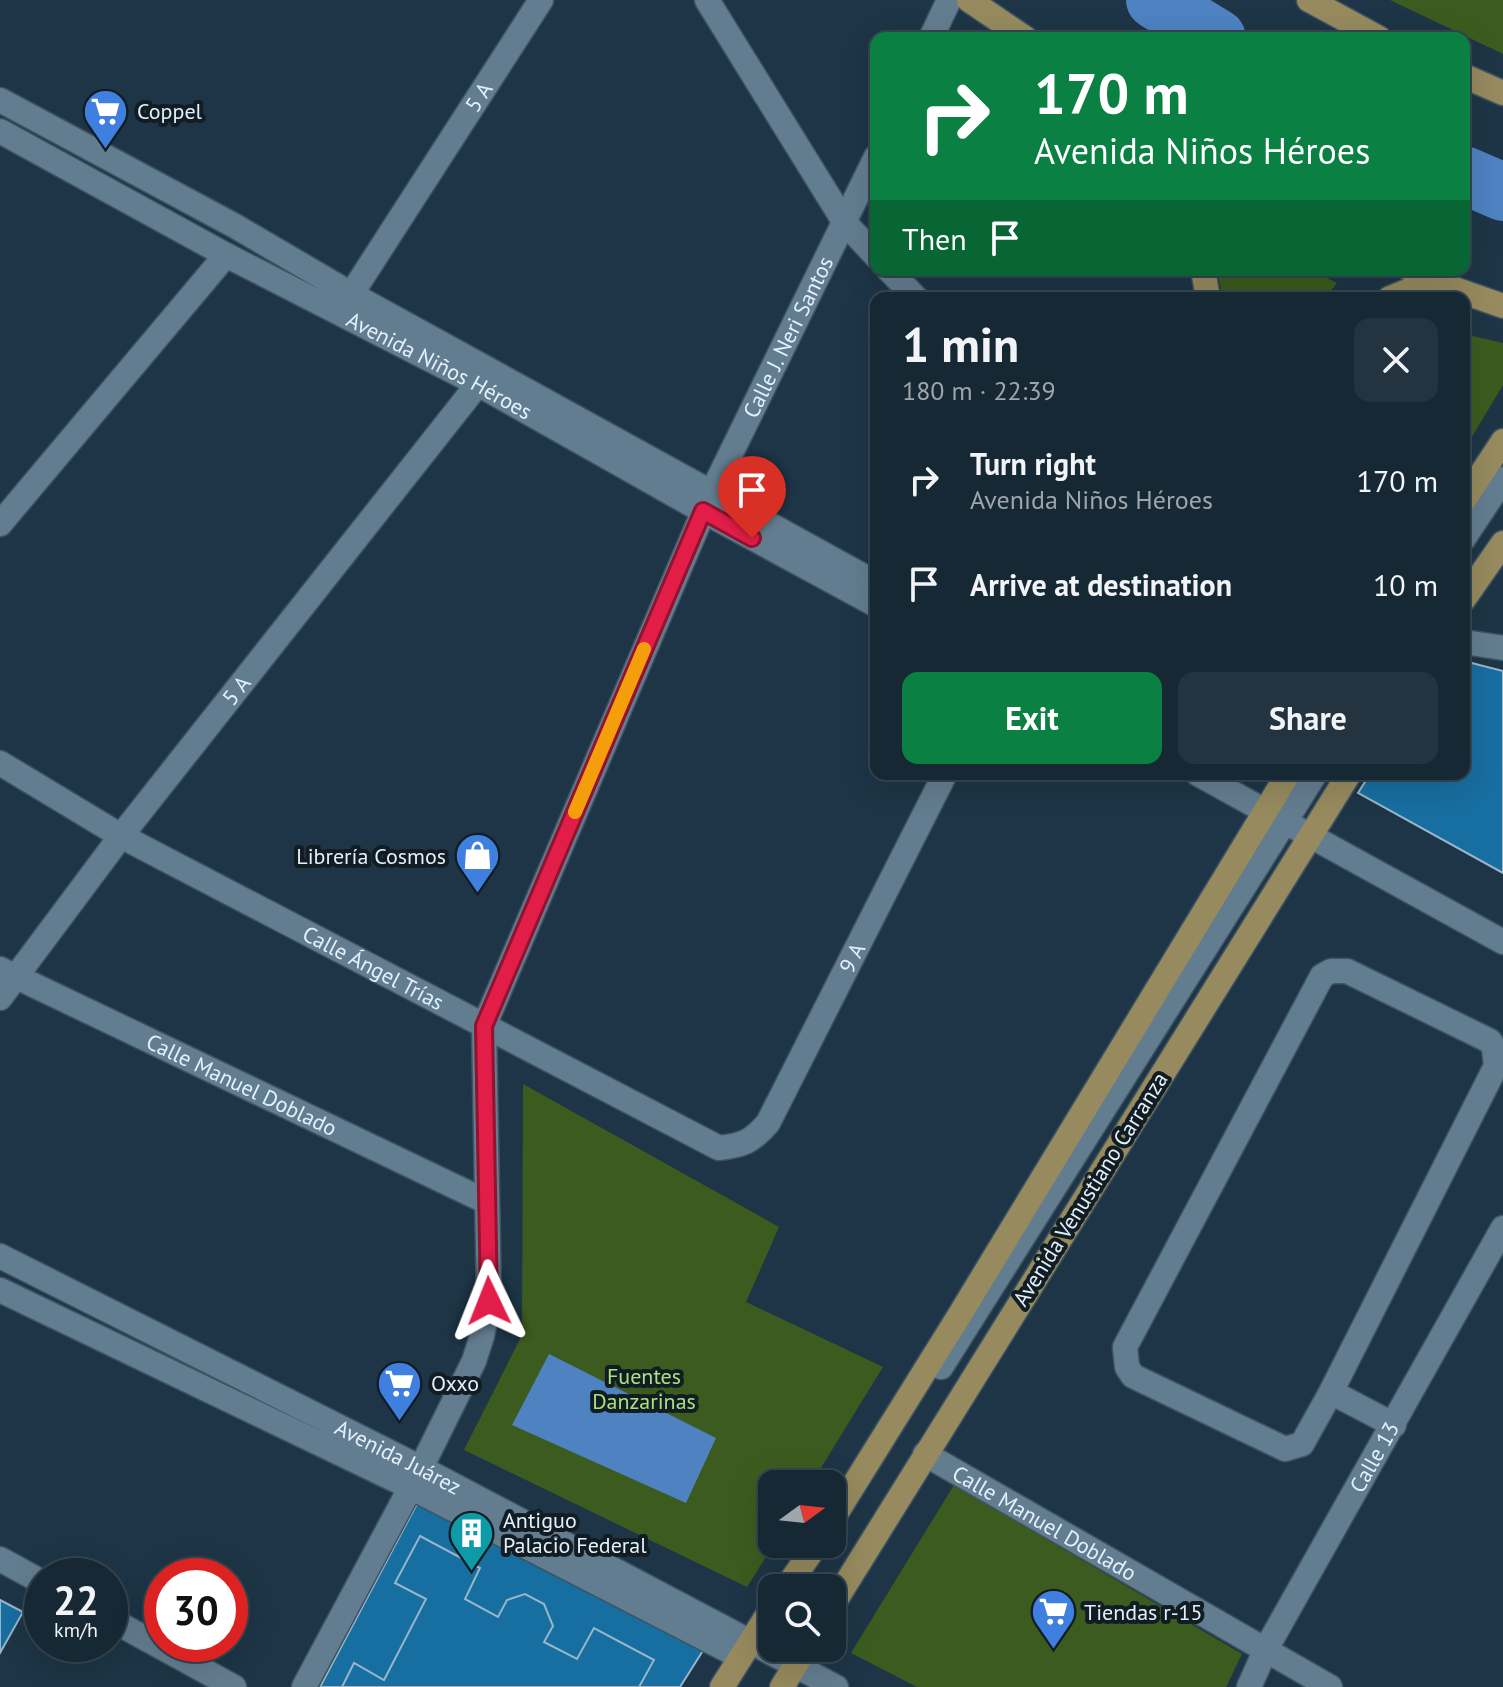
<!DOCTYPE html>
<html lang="en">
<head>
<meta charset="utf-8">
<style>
	:root { --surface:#162834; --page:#233440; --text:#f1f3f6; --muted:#9ea6ac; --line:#35444f; --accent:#0b8043 }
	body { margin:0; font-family:"PT Sans",sans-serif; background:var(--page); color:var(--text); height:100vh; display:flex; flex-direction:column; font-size:30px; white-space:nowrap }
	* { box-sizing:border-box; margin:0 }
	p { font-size:26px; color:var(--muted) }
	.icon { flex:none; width:44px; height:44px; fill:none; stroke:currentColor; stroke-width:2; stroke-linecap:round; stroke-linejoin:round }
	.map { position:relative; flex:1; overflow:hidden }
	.sheet { position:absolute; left:870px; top:292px; width:600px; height:488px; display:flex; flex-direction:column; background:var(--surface); border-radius:16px; box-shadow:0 8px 32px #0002,0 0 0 2px var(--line) }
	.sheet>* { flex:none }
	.guide { position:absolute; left:870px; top:32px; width:600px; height:244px; border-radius:16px; box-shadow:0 8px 32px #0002,0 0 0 2px var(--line); background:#0b8043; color:#fff; overflow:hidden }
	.needle { width:52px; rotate:75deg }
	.controls { position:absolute; left:758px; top:1470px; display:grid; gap:16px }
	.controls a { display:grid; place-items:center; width:88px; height:88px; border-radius:16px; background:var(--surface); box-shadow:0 8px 32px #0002,0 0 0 2px var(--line); font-size:40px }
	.speed { position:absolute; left:24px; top:1558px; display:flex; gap:16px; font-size:40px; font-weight:700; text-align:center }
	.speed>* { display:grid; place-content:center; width:104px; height:104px; border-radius:50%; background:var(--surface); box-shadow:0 8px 32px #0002,0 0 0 2px var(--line); line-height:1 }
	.speed small { font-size:20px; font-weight:400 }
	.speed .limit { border:12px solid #d22; background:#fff; color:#111 }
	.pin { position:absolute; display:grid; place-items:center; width:68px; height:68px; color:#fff; margin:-82px -34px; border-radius:50% 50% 50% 0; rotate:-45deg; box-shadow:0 0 8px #0007 }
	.pin .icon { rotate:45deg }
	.me { position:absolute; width:88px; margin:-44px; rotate:358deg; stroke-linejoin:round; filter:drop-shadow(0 0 6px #0008) }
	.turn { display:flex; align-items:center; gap:28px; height:168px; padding:0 32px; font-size:36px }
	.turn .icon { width:104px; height:104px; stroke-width:2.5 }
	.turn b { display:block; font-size:56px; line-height:68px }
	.then { display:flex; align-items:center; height:76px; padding:0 32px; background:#0003; gap:16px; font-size:30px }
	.round { display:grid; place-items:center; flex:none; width:84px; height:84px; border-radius:16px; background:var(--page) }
	.summary { display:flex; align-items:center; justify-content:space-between; height:136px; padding:0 32px }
	h1 { font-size:48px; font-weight:800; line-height:60px }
	.button { display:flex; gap:16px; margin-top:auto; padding:16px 32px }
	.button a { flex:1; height:92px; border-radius:16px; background:var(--accent); color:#fff; font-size:32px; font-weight:800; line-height:92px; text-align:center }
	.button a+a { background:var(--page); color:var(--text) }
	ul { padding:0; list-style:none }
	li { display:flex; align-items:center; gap:24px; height:104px; padding:0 32px }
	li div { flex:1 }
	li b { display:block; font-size:30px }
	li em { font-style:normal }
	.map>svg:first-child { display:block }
</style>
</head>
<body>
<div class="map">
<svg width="1503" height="1687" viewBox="0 0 1503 1687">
	<rect width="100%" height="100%" fill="#1d3546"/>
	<g fill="#3c5c1f">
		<polygon points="1390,0 1503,0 1503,54"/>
		<polygon points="1217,270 1311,270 1337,283 1325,298 1223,298"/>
		<polygon points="1464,334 1503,343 1503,385 1464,450"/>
		<polygon points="523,1084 779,1227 746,1302 883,1367 811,1484 772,1484 774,1544 747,1587 464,1450 522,1335"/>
		<polygon points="954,1485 1242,1654 1226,1687 917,1687 851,1653"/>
	</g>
	<polygon fill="#4e82c0" points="549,1354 716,1438 686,1503 512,1425"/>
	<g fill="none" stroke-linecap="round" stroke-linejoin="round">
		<g stroke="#4e82c0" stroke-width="58">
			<polyline points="1155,0 1217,38"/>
			<polyline points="1464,175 1503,192"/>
		</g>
	</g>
	<g fill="#176ea0" stroke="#99b5c9" stroke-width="2">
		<polygon points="1464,661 1503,671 1503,873 1358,793 1370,774 1464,774"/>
		<polygon points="420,1498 706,1646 680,1687 320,1687"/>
		<polygon points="420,1536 480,1568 465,1599 498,1617 507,1600 525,1594 544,1604 553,1626 544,1642 577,1659 594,1628 654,1660 639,1687 342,1687 354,1663 384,1680 426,1599 395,1583"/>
		<polygon points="0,1600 23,1612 0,1653"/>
	</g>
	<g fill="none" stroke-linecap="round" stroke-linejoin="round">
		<defs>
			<g id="minor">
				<polyline points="707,0 845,223 876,256"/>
				<polyline points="931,38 949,0"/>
				<polyline points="0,100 235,226 351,294 876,583"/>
				<path id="s1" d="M0,131L226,255L478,384L703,511L876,605"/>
				<polyline points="889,270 916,298"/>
				<path id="s2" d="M343,307L541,0"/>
				<polyline points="0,524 226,255"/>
				<polyline points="1464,538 1503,479"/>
				<polyline points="1464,642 1503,648"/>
				<path id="s3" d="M0,763L121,836L719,1148C744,1145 751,1142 768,1123L945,774"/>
				<polyline points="1198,774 1503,942"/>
				<path id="s4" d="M0,969L485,1201"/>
				<path id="s5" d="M0,998L121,836L478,384"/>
				<path id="s6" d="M0,1256L421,1468L836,1687"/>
				<polyline points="0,1290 410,1487 733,1653 758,1636"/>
				<polyline points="941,1367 1315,774"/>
				<polyline points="1331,1392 1302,1444 1285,1449 1133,1376 1127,1367 1125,1347 1322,976 1331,971 1347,971 1490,1041 1494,1048 1496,1066 1331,1392 1394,1425"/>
				<path id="s7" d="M925,1454L1330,1687"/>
				<polyline points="0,1559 42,1582"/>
				<polyline points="110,1619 234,1687"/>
				<path id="s8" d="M304,1687L421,1468L474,1361L482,1336L489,1301L484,1026L712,492L876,157"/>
				<path id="s9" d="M1249,1687L1266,1649L1503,1228"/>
			</g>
			<g id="major">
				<polyline points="969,0 1025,38"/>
				<polyline points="1309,0 1379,38"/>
				<polyline points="1464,76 1503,93"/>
				<polyline points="1203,270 1208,298"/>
				<polyline points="1411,270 1432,281 1503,306"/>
				<polyline points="1390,298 1432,281"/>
				<polyline points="1464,500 1503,441"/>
				<polyline points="1464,599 1503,543"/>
				<polyline points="832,1520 959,1316 1288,774"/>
				<polyline points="786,1588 817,1544"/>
				<polyline points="832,1606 1349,774"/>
				<polyline points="722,1687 772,1608"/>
				<polyline points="782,1687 806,1648"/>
			</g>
		</defs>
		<use href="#minor" stroke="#3e5362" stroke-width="27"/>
		<use href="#major" stroke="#3e5362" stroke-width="27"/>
		<use href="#minor" stroke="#637d90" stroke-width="24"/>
		<use href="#major" stroke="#968a5e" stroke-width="24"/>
	</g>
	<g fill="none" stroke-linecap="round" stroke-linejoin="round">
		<defs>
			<polyline id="route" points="489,1301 484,1026 703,511 752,538"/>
		</defs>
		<use href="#route" stroke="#92132f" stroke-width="20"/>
		<use href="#route" stroke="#e11d48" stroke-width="14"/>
		<polyline stroke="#f59e0b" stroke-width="14" points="575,812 644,649"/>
	</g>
	<defs>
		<symbol id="supermarket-pin" viewBox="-11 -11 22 30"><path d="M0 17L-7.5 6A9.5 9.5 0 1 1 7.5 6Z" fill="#3f7fe0" stroke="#111c23"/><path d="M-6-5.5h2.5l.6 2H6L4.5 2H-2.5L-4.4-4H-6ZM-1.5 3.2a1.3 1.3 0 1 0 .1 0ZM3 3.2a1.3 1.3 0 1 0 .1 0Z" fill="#fff"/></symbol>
		<symbol id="shop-pin" viewBox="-11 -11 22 30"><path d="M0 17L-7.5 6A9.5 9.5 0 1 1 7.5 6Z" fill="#3f7fe0" stroke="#111c23"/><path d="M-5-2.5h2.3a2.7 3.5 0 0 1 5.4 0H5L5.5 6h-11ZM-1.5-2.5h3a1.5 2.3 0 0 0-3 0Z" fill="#fff"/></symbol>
		<symbol id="building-pin" viewBox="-11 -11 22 30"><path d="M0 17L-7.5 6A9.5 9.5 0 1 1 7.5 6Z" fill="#0f9aa8" stroke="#111c23"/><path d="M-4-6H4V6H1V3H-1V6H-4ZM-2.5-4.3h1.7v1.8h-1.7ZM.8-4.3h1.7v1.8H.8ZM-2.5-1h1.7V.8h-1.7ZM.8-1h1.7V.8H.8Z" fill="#fff"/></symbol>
	</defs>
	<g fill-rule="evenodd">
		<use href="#supermarket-pin" x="80" y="86" width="51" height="69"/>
		<use href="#shop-pin" x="452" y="830" width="51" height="69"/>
		<use href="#supermarket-pin" x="374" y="1358" width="51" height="69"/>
		<use href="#building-pin" x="446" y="1508" width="51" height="69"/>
		<use href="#supermarket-pin" x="1028" y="1586" width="51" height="69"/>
	</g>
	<g text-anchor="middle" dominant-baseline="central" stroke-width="8" stroke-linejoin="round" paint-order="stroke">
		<g font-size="22" fill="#e2f0fb" stroke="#111c23">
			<text stroke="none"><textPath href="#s2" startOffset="250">5 A</textPath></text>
			<text stroke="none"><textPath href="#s8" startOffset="1458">Calle J. Neri Santos</textPath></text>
			<text stroke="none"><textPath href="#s1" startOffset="498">Avenida Niños Héroes</textPath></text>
			<text stroke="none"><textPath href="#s5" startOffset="388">5 A</textPath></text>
			<text stroke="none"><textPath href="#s3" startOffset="1058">9 A</textPath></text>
			<text stroke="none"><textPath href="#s3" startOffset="426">Calle Ángel Trías</textPath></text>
			<text stroke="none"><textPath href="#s4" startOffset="268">Calle Manuel Doblado</textPath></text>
			<text transform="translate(1090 1189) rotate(-58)">Avenida Venustiano Carranza</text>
			<text stroke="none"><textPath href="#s6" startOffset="446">Avenida Juárez</textPath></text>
			<text stroke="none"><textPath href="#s9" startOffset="262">Calle 13</textPath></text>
			<text stroke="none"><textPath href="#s7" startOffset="138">Calle Manuel Doblado</textPath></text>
		</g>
		<g font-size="22" fill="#e2f0fb" stroke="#111c23" text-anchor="start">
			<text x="137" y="111">Coppel</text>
			<text x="446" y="856" text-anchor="end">Librería Cosmos</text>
			<text x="431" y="1383">Oxxo</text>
			<text x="503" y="1520">Antiguo<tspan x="503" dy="25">Palacio Federal</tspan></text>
			<text x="1084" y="1612">Tiendas r-15</text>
		</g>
		<g font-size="22" fill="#abe27f" stroke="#111c23">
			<text x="644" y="1376">Fuentes<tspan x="644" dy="25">Danzarinas</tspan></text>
		</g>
	</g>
</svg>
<div class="controls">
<a><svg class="needle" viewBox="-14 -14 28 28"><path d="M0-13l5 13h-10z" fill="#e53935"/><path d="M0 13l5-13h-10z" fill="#9ea6ac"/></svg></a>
<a><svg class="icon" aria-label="search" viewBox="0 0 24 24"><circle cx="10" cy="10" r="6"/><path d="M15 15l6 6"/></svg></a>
</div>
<div class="speed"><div>22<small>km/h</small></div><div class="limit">30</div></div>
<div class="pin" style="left:752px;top:538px;background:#d93025"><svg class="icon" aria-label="arrive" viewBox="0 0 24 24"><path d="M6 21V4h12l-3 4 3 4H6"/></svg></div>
<svg class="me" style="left:489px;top:1301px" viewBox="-20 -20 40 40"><path d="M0-17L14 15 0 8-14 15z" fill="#e11d48" stroke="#fff" stroke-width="4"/></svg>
<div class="guide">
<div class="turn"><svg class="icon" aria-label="right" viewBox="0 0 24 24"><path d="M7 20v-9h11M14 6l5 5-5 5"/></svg><div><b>170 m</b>Avenida Niños Héroes</div></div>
<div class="then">Then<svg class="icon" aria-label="arrive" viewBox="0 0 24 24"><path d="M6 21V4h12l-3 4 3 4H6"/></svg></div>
</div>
<section class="sheet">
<div class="summary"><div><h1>1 min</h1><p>180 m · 22:39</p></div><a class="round"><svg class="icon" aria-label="close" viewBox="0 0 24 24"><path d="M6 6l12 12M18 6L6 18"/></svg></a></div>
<ul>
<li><svg class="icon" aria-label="right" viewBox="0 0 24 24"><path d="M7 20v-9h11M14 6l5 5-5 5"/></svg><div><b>Turn right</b><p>Avenida Niños Héroes</p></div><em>170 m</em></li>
<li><svg class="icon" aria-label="arrive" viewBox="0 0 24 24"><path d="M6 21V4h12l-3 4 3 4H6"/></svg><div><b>Arrive at destination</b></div><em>10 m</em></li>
</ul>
<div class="button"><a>Exit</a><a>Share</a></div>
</section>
</div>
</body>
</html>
